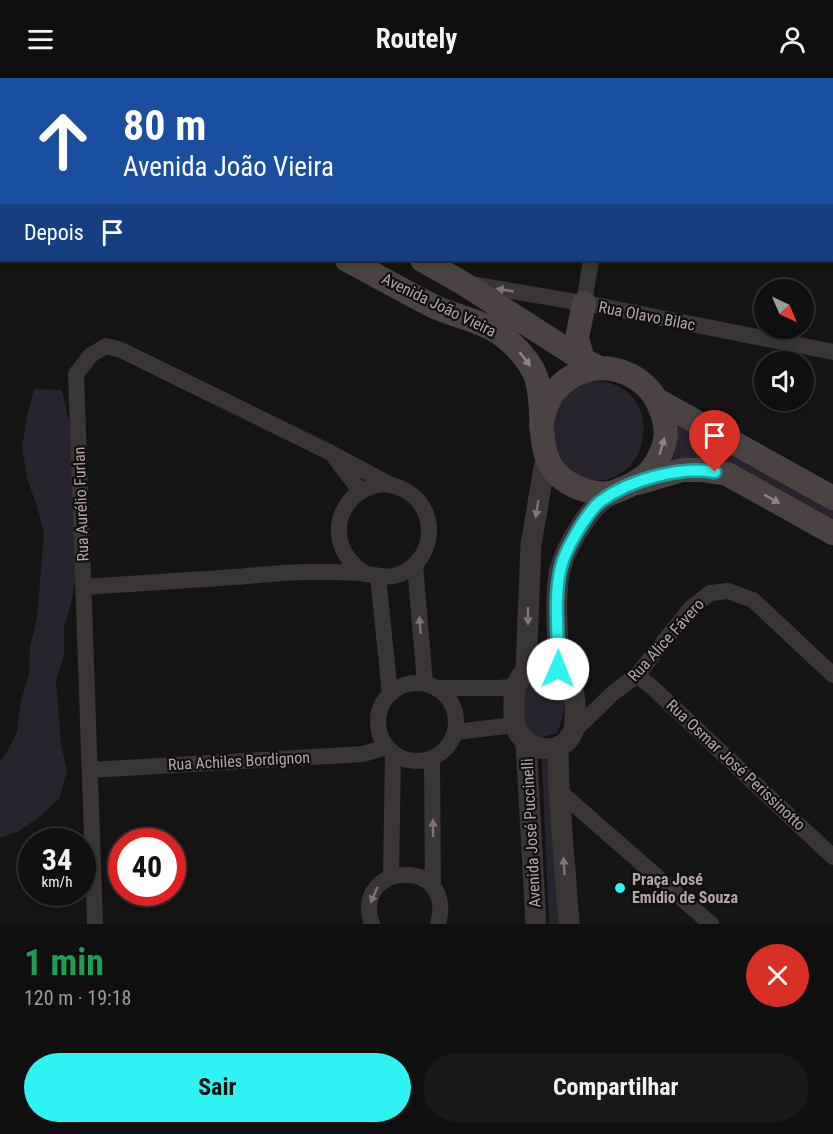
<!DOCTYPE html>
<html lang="pt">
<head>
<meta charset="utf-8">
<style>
	:root { --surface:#100f0f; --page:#191818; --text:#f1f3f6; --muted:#9c9c9e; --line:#302f2f; --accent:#2ef3f2 }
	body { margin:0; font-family:"Roboto Condensed",sans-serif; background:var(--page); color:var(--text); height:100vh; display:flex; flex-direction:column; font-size:22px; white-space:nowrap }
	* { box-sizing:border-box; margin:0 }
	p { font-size:20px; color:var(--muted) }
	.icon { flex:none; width:33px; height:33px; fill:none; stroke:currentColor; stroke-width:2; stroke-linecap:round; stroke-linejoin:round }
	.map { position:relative; height:846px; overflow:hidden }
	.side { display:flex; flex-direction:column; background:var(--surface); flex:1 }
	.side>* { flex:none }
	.hud { position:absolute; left:0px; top:0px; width:834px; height:183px; box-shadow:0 3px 9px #0003,0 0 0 2px var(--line); background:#1a4fa0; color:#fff; overflow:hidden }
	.needle { width:39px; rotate:136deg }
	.tools { position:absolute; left:754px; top:201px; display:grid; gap:12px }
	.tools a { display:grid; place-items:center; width:60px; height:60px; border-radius:50%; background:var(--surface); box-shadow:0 3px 9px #0003,0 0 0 2px var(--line); font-size:30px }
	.speed { position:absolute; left:18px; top:750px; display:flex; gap:12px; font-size:30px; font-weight:700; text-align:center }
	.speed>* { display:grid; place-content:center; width:78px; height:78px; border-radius:50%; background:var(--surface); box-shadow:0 3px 9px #0003,0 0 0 2px var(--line); line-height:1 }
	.speed small { font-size:15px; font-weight:400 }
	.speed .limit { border:9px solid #d22; background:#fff; color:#111 }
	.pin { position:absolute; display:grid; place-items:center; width:51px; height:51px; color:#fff; margin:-62px -26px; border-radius:50% 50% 50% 0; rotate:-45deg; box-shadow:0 0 6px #0007 }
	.pin .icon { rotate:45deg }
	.me { position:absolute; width:66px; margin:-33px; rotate:1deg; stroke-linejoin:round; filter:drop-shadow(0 0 4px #0008) }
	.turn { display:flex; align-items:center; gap:21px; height:126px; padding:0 24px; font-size:27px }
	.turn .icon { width:78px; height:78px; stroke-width:2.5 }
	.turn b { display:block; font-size:42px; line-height:51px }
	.then { display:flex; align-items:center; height:57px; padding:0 24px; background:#0003; gap:12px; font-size:22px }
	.round { display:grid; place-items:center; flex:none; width:63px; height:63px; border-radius:32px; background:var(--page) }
	.headline { display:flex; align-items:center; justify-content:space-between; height:102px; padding:0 24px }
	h1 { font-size:36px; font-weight:700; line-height:45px; color:#1e9e55 }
	.cta { display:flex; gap:12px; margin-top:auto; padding:12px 24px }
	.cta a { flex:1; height:69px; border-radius:36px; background:var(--accent); color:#111; font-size:24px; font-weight:700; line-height:69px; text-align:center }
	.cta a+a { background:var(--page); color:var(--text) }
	header { display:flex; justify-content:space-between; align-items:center; height:78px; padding:0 24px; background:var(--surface); font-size:27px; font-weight:700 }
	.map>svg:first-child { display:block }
</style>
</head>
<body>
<header><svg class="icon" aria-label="menu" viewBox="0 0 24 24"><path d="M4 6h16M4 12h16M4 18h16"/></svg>Routely<svg class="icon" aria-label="person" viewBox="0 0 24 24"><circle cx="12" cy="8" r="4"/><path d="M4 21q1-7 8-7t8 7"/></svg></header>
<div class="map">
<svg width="833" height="846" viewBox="0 0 833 846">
	<rect width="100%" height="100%" fill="#151414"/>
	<g fill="#28242d">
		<path d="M586,304C592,304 598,303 604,304C667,314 651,416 583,401C575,399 558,381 550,375L551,331L566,312Z"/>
		<polygon points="34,311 62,312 80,395 77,491 72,522 64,549 64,576 56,603 61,666 67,693 59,721 38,740 17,754 0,760 0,683 5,678 17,654 21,623 29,596 30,569 37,541 44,455 37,428 28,403 22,369 27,338"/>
		<polygon points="674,340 833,429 833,448 755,404 668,390"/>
		<path d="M546,598C571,613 566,631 557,655L539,660L525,656L519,629L529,601Z"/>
		<polygon points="556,679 562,846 549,846 542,683"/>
	</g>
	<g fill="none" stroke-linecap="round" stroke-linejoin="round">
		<g stroke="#3a3635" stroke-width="16">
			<polyline points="356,0 364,2"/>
			<polyline points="619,2 620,0"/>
			<polyline points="832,90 833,90"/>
			<polyline points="471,206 606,229 833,274"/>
			<polyline points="584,225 591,182"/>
			<polyline points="335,380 361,414"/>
			<polyline points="415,487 425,605"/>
			<polyline points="378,499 390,616"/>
			<path d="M84,509C134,506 185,502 235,499C260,497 286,494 312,494C329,494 350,493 367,496C376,497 384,500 394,498C433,488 442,436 408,414C359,383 305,457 366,496"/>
			<polyline points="637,597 653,610 833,779"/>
			<circle cx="417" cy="644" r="39"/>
			<polyline points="438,610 499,610 516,608"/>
			<polyline points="455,654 515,647"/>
			<polyline points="573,654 613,615 637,597 691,530 710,515 728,513 753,522 833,597"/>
			<polyline points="432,680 433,809"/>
			<polyline points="91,692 363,676 387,669"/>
			<polyline points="559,713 711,846"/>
			<polyline points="391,798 393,675"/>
			<polyline points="95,846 76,296 91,277 106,268 121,272 331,375 393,408"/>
			<path d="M372,846C350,784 457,777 438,846"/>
		</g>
		<g stroke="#3a3635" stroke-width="21">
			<path d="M537,587C568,587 577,610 575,638C575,644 575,651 572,656C560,678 530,674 518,654C514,647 514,640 514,632C513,611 517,595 537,587Z"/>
			<polyline points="526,591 531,467 546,378"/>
			<path d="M558,591C559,561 553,515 561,488C566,470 585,438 599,425C604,421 610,418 615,414"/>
			<polyline points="526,664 536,846"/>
			<polyline points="558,669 559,713 569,846"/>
		</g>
		<g stroke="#4b4343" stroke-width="24">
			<polyline points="20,0 23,2"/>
			<polyline points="91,0 94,2"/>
			<path d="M347,182C376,197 405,214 435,229C460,240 489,244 509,263C520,273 531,285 536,299C549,339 527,390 579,410C591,415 607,418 619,412C642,403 654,394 663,370C667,359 666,346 662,335C647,287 586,274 554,314C546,324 544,336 541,348"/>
			<polyline points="422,182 461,204 583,282 600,290"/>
			<polyline points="583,282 577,260 584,225"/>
			<polyline points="659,323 833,420"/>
			<polyline points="638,405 682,392 702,392 727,396 833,455"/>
		</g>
	</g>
	<defs><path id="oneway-solid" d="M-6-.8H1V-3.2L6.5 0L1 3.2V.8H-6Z" transform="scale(1.5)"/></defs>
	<g fill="#7e7473">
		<use href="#oneway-solid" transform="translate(505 212) rotate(-170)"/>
		<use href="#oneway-solid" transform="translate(537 431) rotate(99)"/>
		<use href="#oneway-solid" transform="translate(528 538) rotate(90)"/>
		<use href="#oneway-solid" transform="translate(420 547) rotate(-95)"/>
		<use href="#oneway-solid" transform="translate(433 750) rotate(-90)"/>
		<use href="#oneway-solid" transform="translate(564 788) rotate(-94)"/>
		<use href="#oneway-solid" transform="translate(374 817) rotate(114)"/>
	</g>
	<g fill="#918383">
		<use href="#oneway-solid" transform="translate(525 281) rotate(52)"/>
		<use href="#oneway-solid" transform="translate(662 368) rotate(-74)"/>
		<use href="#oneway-solid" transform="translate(772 421) rotate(29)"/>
	</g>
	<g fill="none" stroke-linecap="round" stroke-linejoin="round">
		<defs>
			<path id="route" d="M558,591C559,558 553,521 561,489C565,472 587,434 601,423C629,402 680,388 715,394"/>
		</defs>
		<use href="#route" stroke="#1e9e9d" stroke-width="15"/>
		<use href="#route" stroke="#2ef3f2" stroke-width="10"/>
	</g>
	<circle fill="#2ef3f2" stroke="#100f0f" stroke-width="2" cx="620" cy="810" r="6"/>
	<g text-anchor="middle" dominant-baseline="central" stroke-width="4.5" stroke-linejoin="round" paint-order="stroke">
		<g font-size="16" fill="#b6a6a5" stroke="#100f0f">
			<text transform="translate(439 227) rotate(26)">Avenida João Vieira</text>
			<text transform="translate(647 238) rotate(11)">Rua Olavo Bilac</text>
			<text transform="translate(81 426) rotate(-92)">Rua Aurélio Furlan</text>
			<text transform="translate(666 562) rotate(-48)">Rua Alice Fávero</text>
			<text transform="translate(239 683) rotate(-3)">Rua Achiles Bordignon</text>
			<text transform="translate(736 687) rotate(43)">Rua Osmar José Perissinotto</text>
			<text transform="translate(531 755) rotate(-93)">Avenida José Puccinelli</text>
		</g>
		<g font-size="16" font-weight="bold" fill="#b6a6a5" stroke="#100f0f" text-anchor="start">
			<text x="632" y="801">Praça José<tspan x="632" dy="18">Emídio de Souza</tspan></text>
		</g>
	</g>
</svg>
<div class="tools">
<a><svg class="needle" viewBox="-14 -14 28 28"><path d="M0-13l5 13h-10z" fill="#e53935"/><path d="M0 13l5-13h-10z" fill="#9c9c9e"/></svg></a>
<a><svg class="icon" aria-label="sound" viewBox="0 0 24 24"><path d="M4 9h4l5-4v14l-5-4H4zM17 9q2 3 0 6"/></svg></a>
</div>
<div class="speed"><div>34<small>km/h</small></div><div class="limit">40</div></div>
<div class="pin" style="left:715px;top:394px;background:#d93025"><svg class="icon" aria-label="arrive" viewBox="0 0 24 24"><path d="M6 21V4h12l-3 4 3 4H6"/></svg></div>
<svg class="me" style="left:558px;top:591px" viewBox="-20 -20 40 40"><circle r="19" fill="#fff"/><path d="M0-13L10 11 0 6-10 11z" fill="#2ef3f2"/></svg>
<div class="hud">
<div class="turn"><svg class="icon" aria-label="ahead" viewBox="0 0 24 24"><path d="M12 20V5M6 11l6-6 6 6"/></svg><div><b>80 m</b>Avenida João Vieira</div></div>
<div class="then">Depois<svg class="icon" aria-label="arrive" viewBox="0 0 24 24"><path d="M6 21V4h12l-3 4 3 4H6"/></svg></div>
</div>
</div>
<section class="side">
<div class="headline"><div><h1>1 min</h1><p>120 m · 19:18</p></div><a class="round" style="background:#d93025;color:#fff"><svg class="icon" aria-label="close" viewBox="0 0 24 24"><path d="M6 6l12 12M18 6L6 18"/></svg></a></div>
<div class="cta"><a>Sair</a><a>Compartilhar</a></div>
</section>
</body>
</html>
